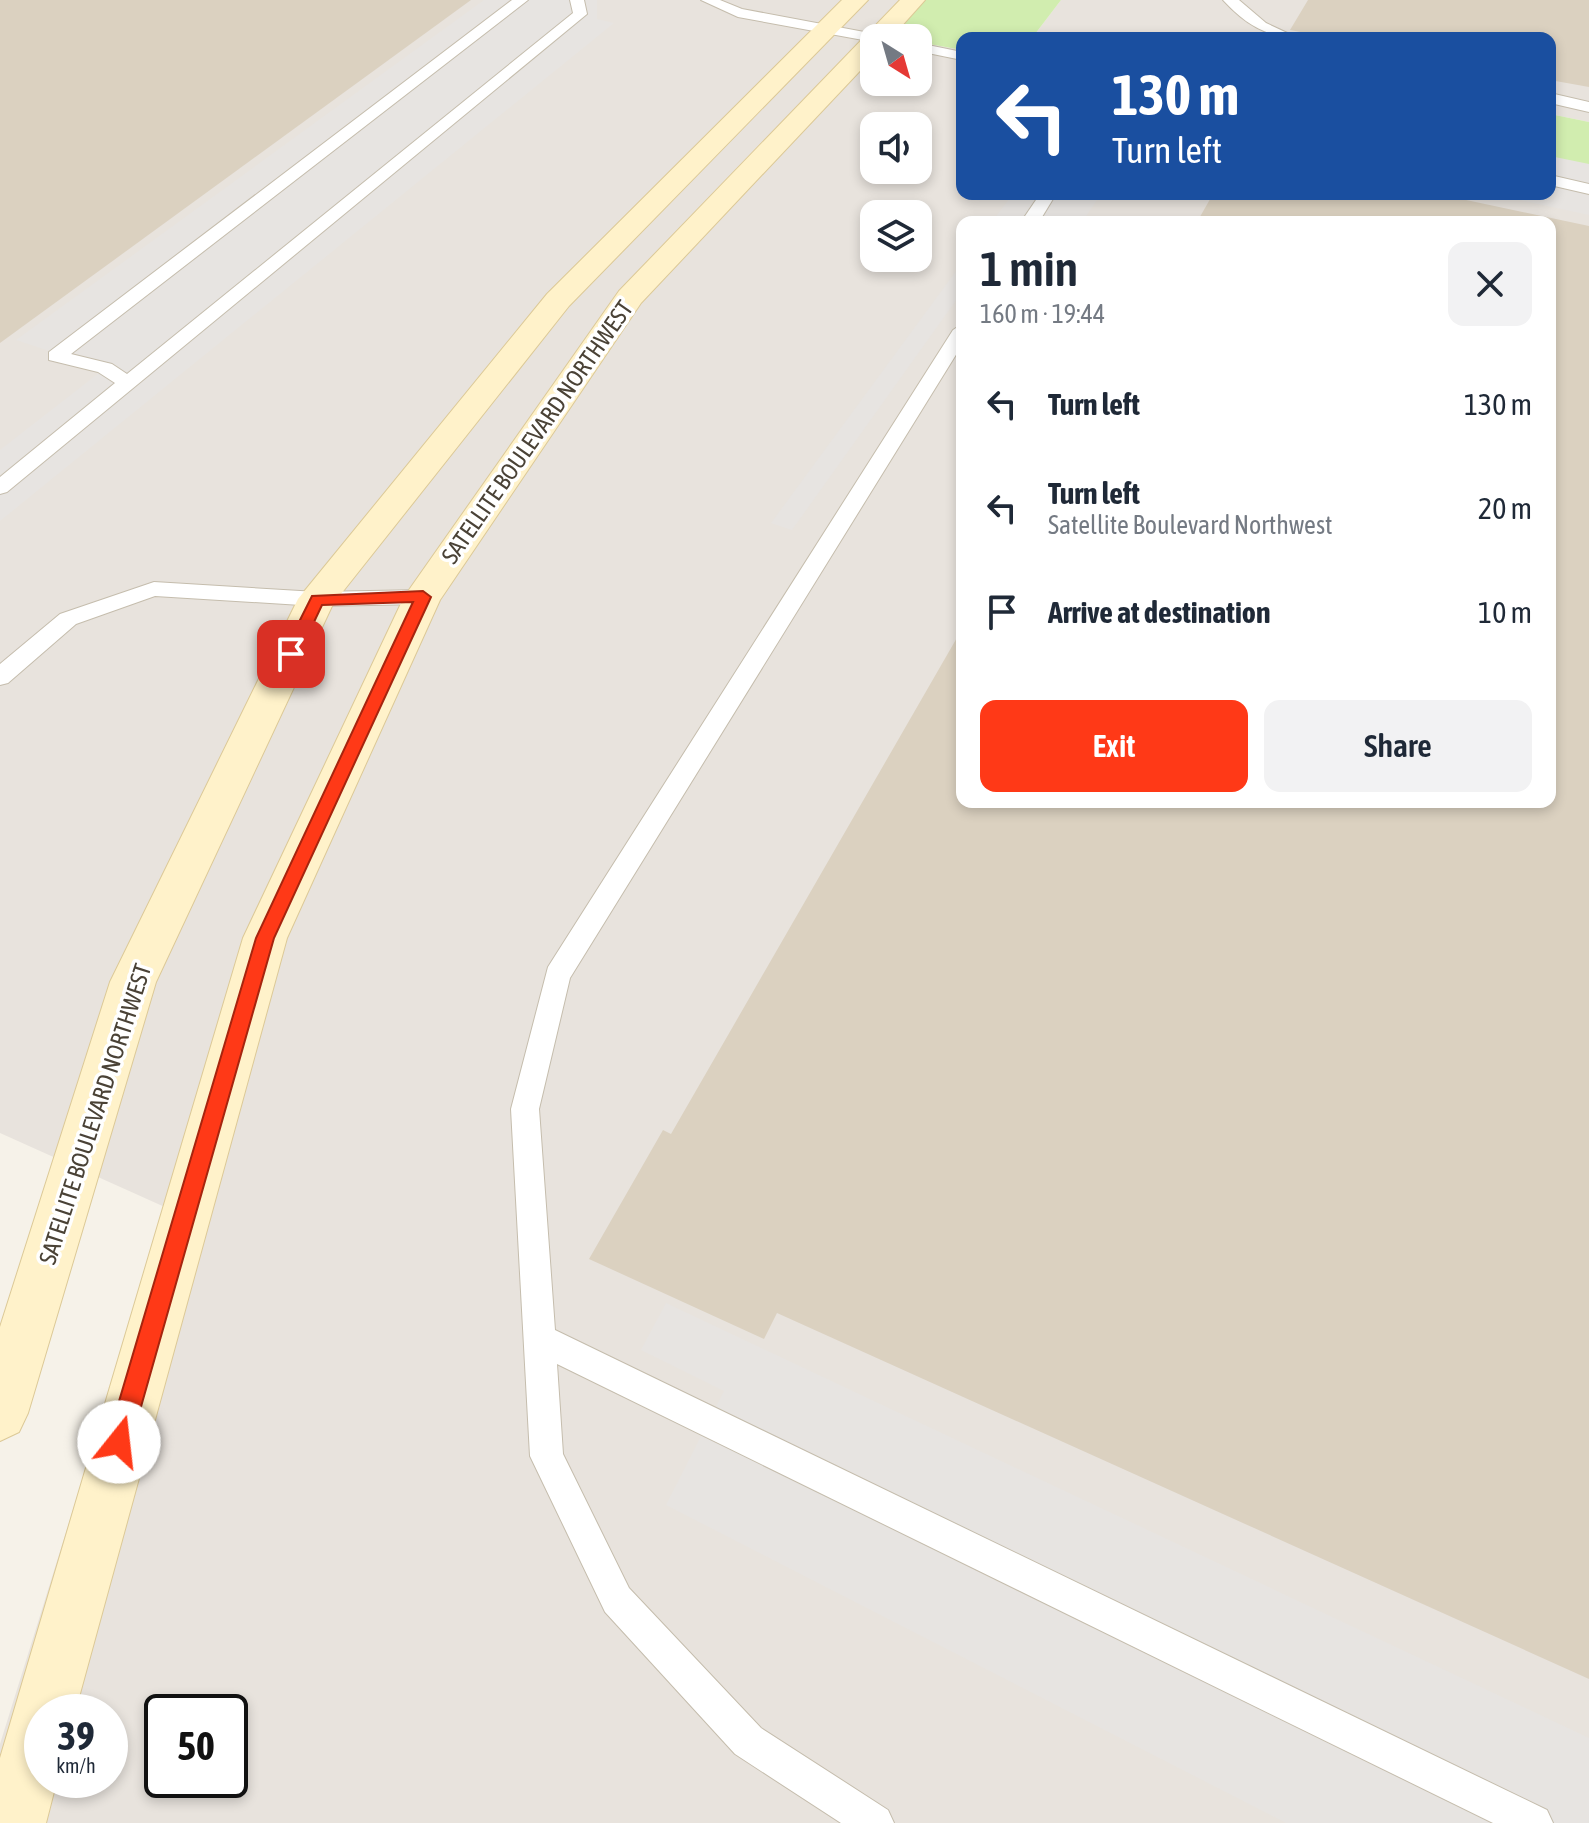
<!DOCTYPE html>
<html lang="en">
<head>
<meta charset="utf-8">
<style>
	:root { --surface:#fff; --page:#f2f2f3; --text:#1f2937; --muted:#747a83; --accent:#ff3917 }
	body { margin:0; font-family:"Asap Condensed",sans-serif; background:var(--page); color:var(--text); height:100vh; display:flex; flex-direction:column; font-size:30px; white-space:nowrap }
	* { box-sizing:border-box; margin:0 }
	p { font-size:26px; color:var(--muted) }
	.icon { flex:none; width:44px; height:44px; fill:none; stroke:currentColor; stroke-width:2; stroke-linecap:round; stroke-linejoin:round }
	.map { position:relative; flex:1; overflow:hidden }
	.drawer { position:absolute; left:956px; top:216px; width:600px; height:592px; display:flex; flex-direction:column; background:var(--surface); border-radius:16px; box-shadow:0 4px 12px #0003 }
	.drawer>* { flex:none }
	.hud { position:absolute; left:956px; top:32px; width:600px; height:168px; border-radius:16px; box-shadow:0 4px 12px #0003; background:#1a4fa0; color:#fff; overflow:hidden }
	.needle { width:52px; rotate:143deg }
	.controls { position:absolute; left:860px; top:24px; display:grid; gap:16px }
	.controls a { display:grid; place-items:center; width:72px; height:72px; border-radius:16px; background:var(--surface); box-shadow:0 4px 12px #0003; font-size:40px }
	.speed { position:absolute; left:24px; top:1694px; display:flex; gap:16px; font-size:40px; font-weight:700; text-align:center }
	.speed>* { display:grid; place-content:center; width:104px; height:104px; border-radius:50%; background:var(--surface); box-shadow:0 4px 12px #0003; line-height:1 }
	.speed small { font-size:20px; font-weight:400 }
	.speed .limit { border:4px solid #111; border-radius:12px; background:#fff; color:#111 }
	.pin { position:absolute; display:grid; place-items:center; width:68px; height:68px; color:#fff; margin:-34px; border-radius:16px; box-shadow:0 4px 12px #0006 }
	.me { position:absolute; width:88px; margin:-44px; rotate:16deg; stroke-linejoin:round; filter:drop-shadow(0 0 6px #0008) }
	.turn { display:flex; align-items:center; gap:28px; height:168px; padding:0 24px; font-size:36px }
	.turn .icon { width:104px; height:104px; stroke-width:2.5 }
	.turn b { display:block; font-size:56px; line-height:68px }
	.round { display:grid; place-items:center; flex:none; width:84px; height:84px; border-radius:16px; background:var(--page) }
	.head { display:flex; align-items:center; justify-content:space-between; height:136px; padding:0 24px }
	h1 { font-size:48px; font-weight:600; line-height:60px }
	.cta { display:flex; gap:16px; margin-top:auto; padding:16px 24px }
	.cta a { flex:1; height:92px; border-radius:16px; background:var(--accent); color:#fff; font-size:32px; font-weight:600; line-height:92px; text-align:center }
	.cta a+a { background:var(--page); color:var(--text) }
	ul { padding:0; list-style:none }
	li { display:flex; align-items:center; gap:24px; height:104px; padding:0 24px }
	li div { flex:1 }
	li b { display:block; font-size:30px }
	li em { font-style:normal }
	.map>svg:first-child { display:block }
</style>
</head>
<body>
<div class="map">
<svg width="1589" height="1823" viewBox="0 0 1589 1823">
	<rect width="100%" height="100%" fill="#f6f2e9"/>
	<g fill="#e8e3dd" fill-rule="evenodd">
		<path d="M0,0H911L878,34L897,38H874V82H918V42L962,50V194H1550L1589,168V1823H0V1744L167,1208L0,1133ZM874,126H918V170H874ZM874,214H918V258H874ZM962,222H1550V802H962ZM42,1712H110V1780H42ZM162,1712H230V1780H162Z"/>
		<polygon points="1061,0 1589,0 1589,122 1550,114 1550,38 1032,38"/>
	</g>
	<g fill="#d1edaf">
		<polygon points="911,0 1061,0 1032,38 962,38 962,50 918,42 918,38 877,34"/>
		<polygon points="1550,114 1589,122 1589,168 1550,160"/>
	</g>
	<g fill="#e7e4e1">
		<polygon points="484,0 597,0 597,19 614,23 0,521 0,450 104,369 16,340"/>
		<polygon points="1550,156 1589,164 1589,215 1491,194 1550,194"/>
		<polygon points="1013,194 1101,194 1082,222 992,222"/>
		<polygon points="962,263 962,292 792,530 771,523"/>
		<polygon points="666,1303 1589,1738 1589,1823 1286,1823 666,1505 724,1391 641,1350"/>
	</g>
	<g fill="#dbd1c0">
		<polygon points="0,0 471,0 0,343"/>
		<polygon points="1308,0 1589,0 1589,87 1550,80 1550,38 1333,38 1290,30"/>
		<polygon points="1213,194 1438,194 1589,226 1589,1679 777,1313 764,1339 589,1259 663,1130 671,1134 962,629 962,802 1550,802 1550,222 1197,222"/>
	</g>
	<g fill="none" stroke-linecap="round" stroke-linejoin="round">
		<defs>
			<g id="service">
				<polygon points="512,0 528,0 71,354 112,364 127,374 573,13 570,0 584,0 587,14 7,492 0,494 0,477 115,383 98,372 49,360 49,352"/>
				<polygon points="701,0 720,0 742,9 875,34 882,38 874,38 874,42 738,17"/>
				<path d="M1223,0H1239L1266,23L1298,38C1267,38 1244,23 1223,0Z"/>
				<polygon points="918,43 962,52 962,60 918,51"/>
				<polygon points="1550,93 1589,102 1589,112 1550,103"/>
				<polygon points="1550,175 1589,184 1589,194 1550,185"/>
				<polygon points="1040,194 1056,194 1039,222 1021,222"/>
				<polygon points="962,324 962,345 570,978 539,1109 555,1330 1547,1810 1553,1823 1493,1823 557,1364 563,1454 629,1588 761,1728 888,1810 894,1823 841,1823 735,1754 605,1612 530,1456 511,1109 548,967 953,330"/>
				<polygon points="154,582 317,592 423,590 434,597 423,604 317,606 155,596 76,624 8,683 0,685 0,664 60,614"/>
			</g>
			<g id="secondary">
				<polygon points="842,0 868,0 569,306 333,604 156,982 28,1413 19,1432 0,1441 0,1327 110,982 298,599 547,294"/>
				<polygon points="900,0 925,0 891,38 874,38 874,56 641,303 440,600 287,938 75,1712 42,1712 42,1780 57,1780 46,1823 0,1823 0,1758 243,938 404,597 619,291"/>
			</g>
		</defs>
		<use href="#service" stroke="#c5bdad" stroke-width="2"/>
		<use href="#secondary" stroke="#dcc997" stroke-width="2"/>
		<use href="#service" fill="#fff" fill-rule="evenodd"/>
		<use href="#secondary" fill="#fff2ca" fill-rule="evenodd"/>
	</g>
	<polygon fill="#ff3917" stroke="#a6250f" stroke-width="2" points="423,591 431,597 274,938 131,1442 127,1450 119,1453 111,1450 107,1442 256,938 413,602 322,605 297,658 291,660 283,654 312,596"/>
	<g text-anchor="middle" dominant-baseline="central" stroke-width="7" stroke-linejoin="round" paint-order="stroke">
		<g font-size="24" fill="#4a4236" stroke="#fff">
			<text transform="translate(537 432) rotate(-55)">SATELLITE BOULEVARD NORTHWEST</text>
			<text transform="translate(95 1114) rotate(-72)">SATELLITE BOULEVARD NORTHWEST</text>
		</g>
	</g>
</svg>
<div class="controls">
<a><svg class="needle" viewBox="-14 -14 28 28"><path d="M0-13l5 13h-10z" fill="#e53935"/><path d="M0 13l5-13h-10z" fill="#747a83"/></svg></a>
<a><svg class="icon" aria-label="sound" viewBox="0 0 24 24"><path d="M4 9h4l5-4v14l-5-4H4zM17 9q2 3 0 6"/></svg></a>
<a><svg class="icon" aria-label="layers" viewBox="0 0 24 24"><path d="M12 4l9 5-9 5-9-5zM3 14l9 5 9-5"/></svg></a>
</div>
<div class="speed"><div>39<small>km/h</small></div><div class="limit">50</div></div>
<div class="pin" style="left:291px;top:654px;background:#d93025"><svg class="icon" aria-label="arrive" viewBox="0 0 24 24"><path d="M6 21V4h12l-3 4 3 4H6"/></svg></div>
<svg class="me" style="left:119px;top:1442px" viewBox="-20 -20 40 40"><circle r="19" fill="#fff"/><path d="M0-13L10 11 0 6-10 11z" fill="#ff3917"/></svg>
<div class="hud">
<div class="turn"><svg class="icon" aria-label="left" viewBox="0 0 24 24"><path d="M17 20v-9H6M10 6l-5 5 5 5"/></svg><div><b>130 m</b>Turn left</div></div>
</div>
<section class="drawer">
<div class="head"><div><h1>1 min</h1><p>160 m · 19:44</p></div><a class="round"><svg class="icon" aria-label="close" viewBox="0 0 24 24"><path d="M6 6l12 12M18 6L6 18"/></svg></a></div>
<ul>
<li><svg class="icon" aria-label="left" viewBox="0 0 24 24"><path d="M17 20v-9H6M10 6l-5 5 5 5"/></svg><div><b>Turn left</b></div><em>130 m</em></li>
<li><svg class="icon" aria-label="left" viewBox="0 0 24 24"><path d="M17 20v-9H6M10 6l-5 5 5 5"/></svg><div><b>Turn left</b><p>Satellite Boulevard Northwest</p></div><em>20 m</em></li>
<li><svg class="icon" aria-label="arrive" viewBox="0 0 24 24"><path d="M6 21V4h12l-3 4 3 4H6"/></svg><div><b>Arrive at destination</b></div><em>10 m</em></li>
</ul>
<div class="cta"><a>Exit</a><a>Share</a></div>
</section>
</div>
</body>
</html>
